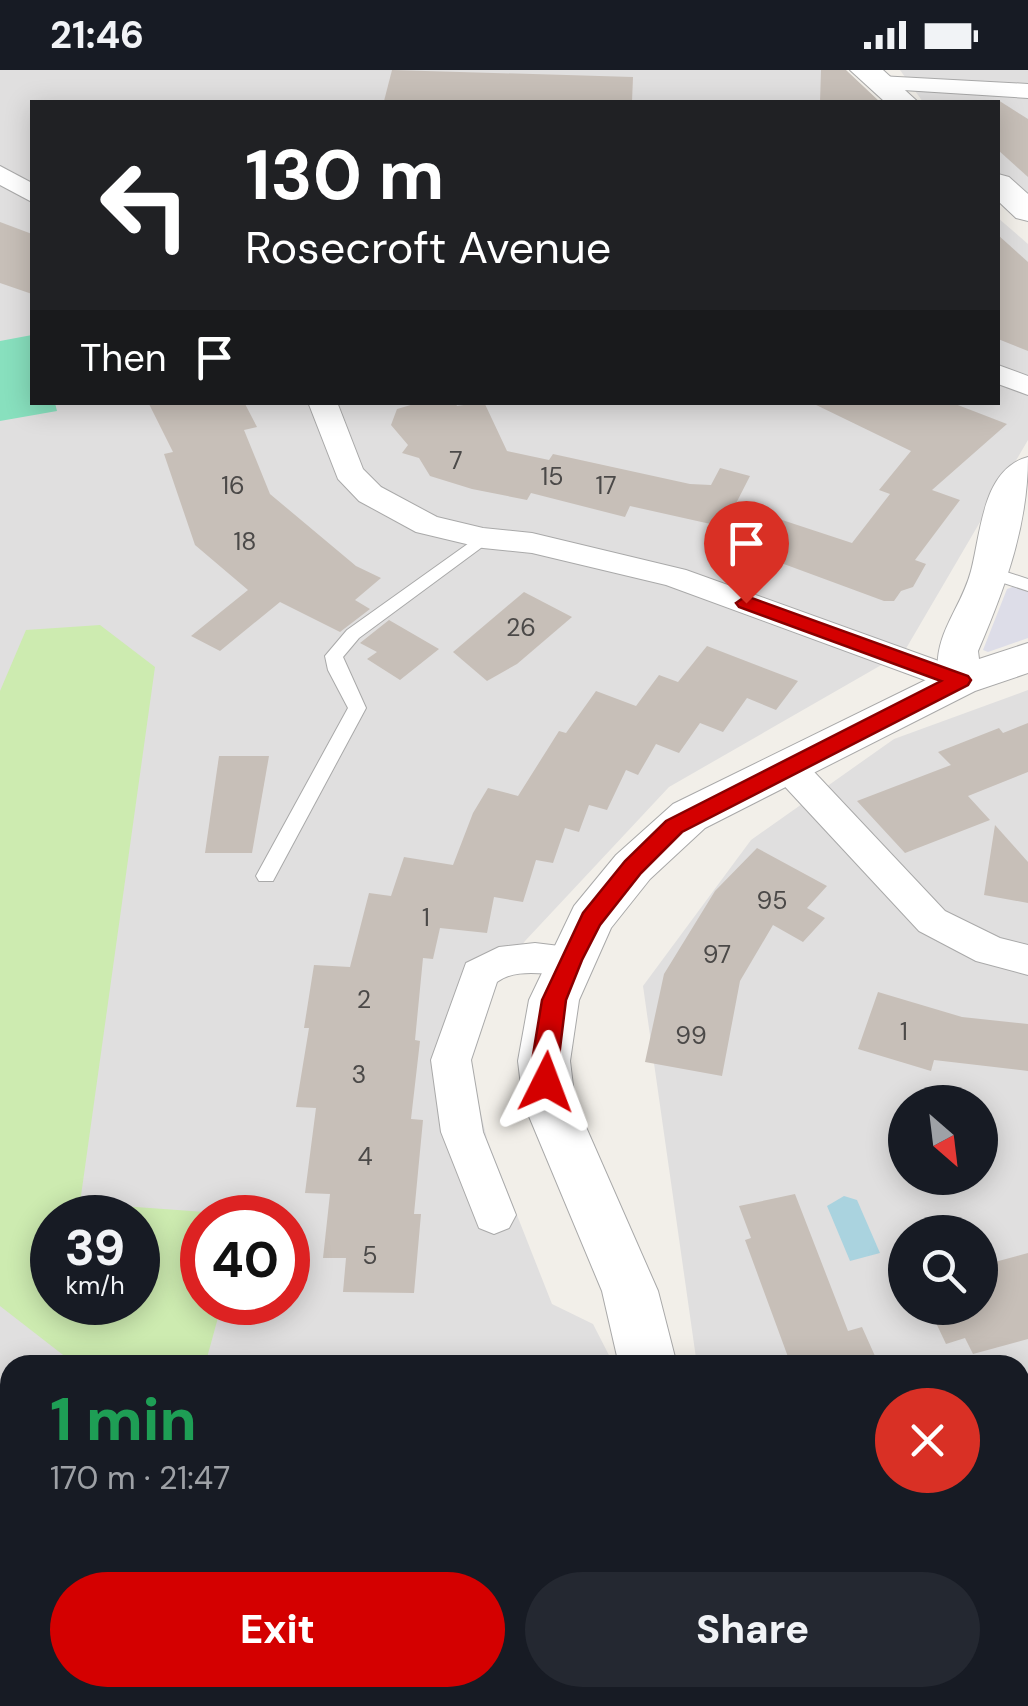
<!DOCTYPE html>
<html lang="en">
<head>
<meta charset="utf-8">
<style>
	:root { --surface:#171b24; --page:#242831; --text:#f1f3f6; --muted:#9ea1a6; --accent:#d40000 }
	body { margin:0; font-family:"DM Sans",sans-serif; background:var(--page); color:var(--text); height:100vh; display:flex; flex-direction:column; font-size:38px; white-space:nowrap }
	* { box-sizing:border-box; margin:0 }
	p { font-size:32px; color:var(--muted) }
	.icon { flex:none; width:55px; height:55px; fill:none; stroke:currentColor; stroke-width:2; stroke-linecap:round; stroke-linejoin:round }
	.map { position:relative; flex:1; overflow:hidden }
	.drawer { position:absolute; left:0px; top:1285px; width:1030px; height:352px; display:flex; flex-direction:column; background:var(--surface); border-radius:30px 30px 0 0; box-shadow:0 5px 25px #0003 }
	.drawer>* { flex:none }
	.banner { position:absolute; left:30px; top:30px; width:970px; height:305px; border-radius:0px; box-shadow:0 5px 25px #0003; background:#202124; color:#fff; overflow:hidden }
	.needle { width:65px; rotate:152deg }
	.tools { position:absolute; left:888px; top:1015px; display:grid; gap:20px }
	.tools a { display:grid; place-items:center; width:110px; height:110px; border-radius:50%; background:var(--surface); box-shadow:0 5px 25px #0003; font-size:50px }
	.speed { position:absolute; left:30px; top:1125px; display:flex; gap:20px; font-size:50px; font-weight:700; text-align:center }
	.speed>* { display:grid; place-content:center; width:130px; height:130px; border-radius:50%; background:var(--surface); box-shadow:0 5px 25px #0003; line-height:1 }
	.speed small { font-size:25px; font-weight:400 }
	.speed .limit { border:15px solid #d22; background:#fff; color:#111 }
	.pin { position:absolute; display:grid; place-items:center; width:85px; height:85px; color:#fff; margin:-102px -42px; border-radius:50% 50% 50% 0; rotate:-45deg; box-shadow:0 0 10px #0007 }
	.pin .icon { rotate:45deg }
	.me { position:absolute; width:110px; margin:-55px; rotate:3deg; stroke-linejoin:round; filter:drop-shadow(0 0 8px #0008) }
	.turn { display:flex; align-items:center; gap:35px; height:210px; padding:0 50px; font-size:45px }
	.turn .icon { width:130px; height:130px; stroke-width:2.5 }
	.turn b { display:block; font-size:70px; line-height:85px }
	.then { display:flex; align-items:center; height:95px; padding:0 50px; background:#0003; gap:20px; font-size:38px }
	.round { display:grid; place-items:center; flex:none; width:105px; height:105px; border-radius:52px; background:var(--page) }
	.summary { display:flex; align-items:center; justify-content:space-between; height:170px; padding:0 50px }
	h1 { font-size:60px; font-weight:800; line-height:75px; color:#1e9e55 }
	.button { display:flex; gap:20px; margin-top:auto; padding:20px 50px }
	.button a { flex:1; height:115px; border-radius:60px; background:var(--accent); color:#fff; font-size:40px; font-weight:800; line-height:115px; text-align:center }
	.button a+a { background:var(--page); color:var(--text) }
	.status { display:flex; justify-content:space-between; align-items:center; height:70px; padding:0 50px; background:var(--surface); direction:ltr }
	.status svg { height:28px; fill:currentColor }
	.map>svg:first-child { display:block }
</style>
</head>
<body>
<div class="status"><b>21:46</b><svg viewBox="0 0 49 12"><path d="M0 12V9h3v3zM5 12V6h3v6zM10 12V3h3v9zM15 12V0h3v12zM26 1h20v11H26zM47 4h2v5h-2z"/></svg></div>
<div class="map">
<svg width="1028" height="1636" viewBox="0 0 1028 1636">
	<rect width="100%" height="100%" fill="#f2efe9"/>
	<g fill="#e0dfdf" fill-rule="evenodd">
		<path d="M0,0H832L839,13L862,32H32V332H998V148L1028,174V370L904,582L669,717L525,871L501,904L468,989L487,1069L552,1234L593,1254L614,1295H10V1628H384L339,1636H0ZM52,1148H138V1232H52ZM202,1148H288V1232H202Z"/>
		<polygon points="900,0 1028,0 1028,139 998,112 998,32 923,32"/>
		<path d="M1028,620V1636H806L803,1628H1020V1295H697L643,916L751,770L894,669ZM905,1032H980V1108H905ZM905,1162H980V1238H905Z"/>
	</g>
	<path fill="#cdebb0" fill-rule="evenodd" d="M100,555L155,597L80,1133L247,1145L202,1148V1232L222,1233L205,1295H76L0,1236V621L26,560ZM52,1148H138V1232H52Z"/>
	<polygon fill="#88e0be" points="32,265 32,332 55,333 57,341 0,351 0,271"/>
	<polygon fill="#dddde8" points="1015,516 1028,520 1028,568 988,582 983,580 1007,519"/>
	<polygon fill="#aad3df" points="844,1126 857,1130 880,1183 850,1191 827,1136"/>
	<g fill="#c7bfb8">
		<polygon points="392,0 633,7 632,32 384,31"/>
		<polygon points="821,0 846,0 880,32 820,32"/>
		<polygon points="998,30 1028,49 1028,107 998,80"/>
		<polygon points="0,152 32,164 32,224 0,213"/>
		<polygon points="998,165 1028,192 1028,281 998,269"/>
		<polygon points="148,332 244,332 257,357 244,360 270,424 356,496 381,508 355,530 370,539 340,562 280,532 220,581 191,566 248,520 195,475 164,384 173,382"/>
		<polygon points="421,332 455,332 457,336 484,332 507,381 549,390 553,384 690,414 711,415 720,398 750,406 724,457 630,436 625,447 531,423 527,430 472,419 430,406 419,388 402,383 408,375 391,355 397,339"/>
		<polygon points="810,332 950,332 1007,354 932,420 960,430 915,490 926,494 913,517 901,521 894,531 884,531 773,490 742,491 773,447 852,473 890,424 879,420 911,381"/>
		<polygon points="524,522 572,547 517,594 487,611 453,582"/>
		<polygon points="389,550 439,579 400,610 367,589 377,582 360,573"/>
		<polygon points="707,576 798,611 776,640 747,628 723,662 700,653 679,683 656,674 638,705 626,700 607,740 589,735 579,762 565,758 553,793 536,790 523,832 494,827 487,863 440,858 433,889 423,888 415,970 420,971 411,1049 423,1050 414,1144 421,1144 414,1223 343,1222 346,1188 323,1188 330,1124 305,1123 316,1038 296,1037 309,958 304,958 314,895 350,897 369,823 391,826 404,787 453,795 473,743 488,718 518,726 559,661 566,663 596,621 636,636 659,605 678,612"/>
		<polygon points="1028,653 1028,702 968,726 990,750 905,783 857,731 951,695 938,682 999,658 1003,663"/>
		<polygon points="219,686 269,686 252,783 205,783"/>
		<polygon points="995,755 1028,792 1028,833 984,825"/>
		<polygon points="757,778 827,816 807,838 825,848 803,872 773,855 740,911 722,1006 645,992 664,904 715,821"/>
		<polygon points="878,922 962,947 1028,954 1028,1001 934,990 931,1001 858,979"/>
		<polygon points="795,1124 848,1261 862,1257 879,1295 791,1295 745,1170 751,1168 739,1136"/>
		<polygon points="1028,1183 1028,1269 973,1284 965,1268 946,1274 929,1238 980,1238 980,1196"/>
	</g>
	<g fill="none" stroke-linecap="round" stroke-linejoin="round">
		<defs>
			<g id="service">
				<polygon points="483,463 491,468 489,472 359,568 343,587 366,638 273,811 259,811 256,806 348,638 328,600 325,586 347,560"/>
				<polygon points="991,497 1028,509 1028,521 985,507 982,503 985,499"/>
			</g>
			<g id="minor">
				<polygon points="879,6 1028,14 1028,28 871,18 867,13"/>
				<polygon points="0,96 32,113 32,132 0,115"/>
				<polygon points="998,295 1028,306 1028,325 998,314"/>
				<polygon points="308,332 337,332 363,399 381,417 437,447 483,458 532,463 686,500 972,603 977,611 972,619 960,623 666,515 532,483 483,478 416,462 359,431 338,409"/>
				<polygon points="789,685 802,689 945,841 1000,868 1028,875 1028,905 976,891 919,861 776,707 771,698 776,689"/>
				<path d="M535,873L584,879L589,890L584,901C556,910 521,894 497,912L471,990L483,1062L516,1145L509,1158L494,1164L479,1158L441,1062L431,990L466,893L499,877Z"/>
				<polygon points="1020,1397 1028,1400 1028,1447 1020,1444"/>
			</g>
			<g id="tertiary">
				<polygon points="850,0 883,0 918,32 885,32"/>
				<polygon points="998,104 1009,107 1028,124 1028,151 1016,148 998,131"/>
				<path d="M1028,387C1028,456 1005,518 978,581L979,589L1028,573V603L975,621L705,758L650,809L611,858L579,930L570,991L575,1032L658,1221L677,1295H619L602,1221L523,1032L518,991L529,930L574,836L616,785L673,734L938,604C934,563 961,539 971,501C981,464 982,399 1028,387Z"/>
				<polygon points="566,1628 685,1628 687,1636 563,1636"/>
			</g>
		</defs>
		<use href="#service" stroke="#a9a9a9" stroke-width="2"/>
		<use href="#minor" stroke="#a9a9a9" stroke-width="2"/>
		<use href="#tertiary" stroke="#a9a9a9" stroke-width="2"/>
		<use href="#service" fill="#fff" fill-rule="evenodd"/>
		<use href="#minor" fill="#fff" fill-rule="evenodd"/>
		<use href="#tertiary" fill="#fff" fill-rule="evenodd"/>
	</g>
	<polygon fill="#d40000" stroke="#8a0000" stroke-width="2.5" points="746,526 968,606 971,610 968,615 682,762 641,803 600,855 582,890 566,930 555,1019 538,1019 532,991 542,930 583,843 625,791 666,751 941,611 739,537 736,533"/>
	<g text-anchor="middle" dominant-baseline="central" stroke-width="9" stroke-linejoin="round" paint-order="stroke">
		<g font-size="25" fill="#4b4948">
			<text x="456" y="390">7</text>
			<text x="552" y="406">15</text>
			<text x="233" y="415">16</text>
			<text x="606" y="415">17</text>
			<text x="245" y="471">18</text>
			<text x="521" y="557">26</text>
			<text x="772" y="830">95</text>
			<text x="426" y="847">1</text>
			<text x="717" y="884">97</text>
			<text x="364" y="929">2</text>
			<text x="904" y="961">1</text>
			<text x="691" y="965">99</text>
			<text x="359" y="1004">3</text>
			<text x="365" y="1086">4</text>
			<text x="370" y="1185">5</text>
		</g>
	</g>
</svg>
<div class="tools">
<a><svg class="needle" viewBox="-14 -14 28 28"><path d="M0-13l5 13h-10z" fill="#e53935"/><path d="M0 13l5-13h-10z" fill="#9ea1a6"/></svg></a>
<a><svg class="icon" aria-label="search" viewBox="0 0 24 24"><circle cx="10" cy="10" r="6"/><path d="M15 15l6 6"/></svg></a>
</div>
<div class="speed"><div>39<small>km/h</small></div><div class="limit">40</div></div>
<div class="pin" style="left:746px;top:533px;background:#d93025"><svg class="icon" aria-label="arrive" viewBox="0 0 24 24"><path d="M6 21V4h12l-3 4 3 4H6"/></svg></div>
<svg class="me" style="left:546px;top:1012px" viewBox="-20 -20 40 40"><path d="M0-17L14 15 0 8-14 15z" fill="#d40000" stroke="#fff" stroke-width="4"/></svg>
<div class="banner">
<div class="turn"><svg class="icon" aria-label="left" viewBox="0 0 24 24"><path d="M17 20v-9H6M10 6l-5 5 5 5"/></svg><div><b>130 m</b>Rosecroft Avenue</div></div>
<div class="then">Then<svg class="icon" aria-label="arrive" viewBox="0 0 24 24"><path d="M6 21V4h12l-3 4 3 4H6"/></svg></div>
</div>
<section class="drawer">
<div class="summary"><div><h1>1 min</h1><p>170 m · 21:47</p></div><a class="round" style="background:#d93025;color:#fff"><svg class="icon" aria-label="close" viewBox="0 0 24 24"><path d="M6 6l12 12M18 6L6 18"/></svg></a></div>
<div class="button"><a>Exit</a><a>Share</a></div>
</section>
</div>
</body>
</html>
